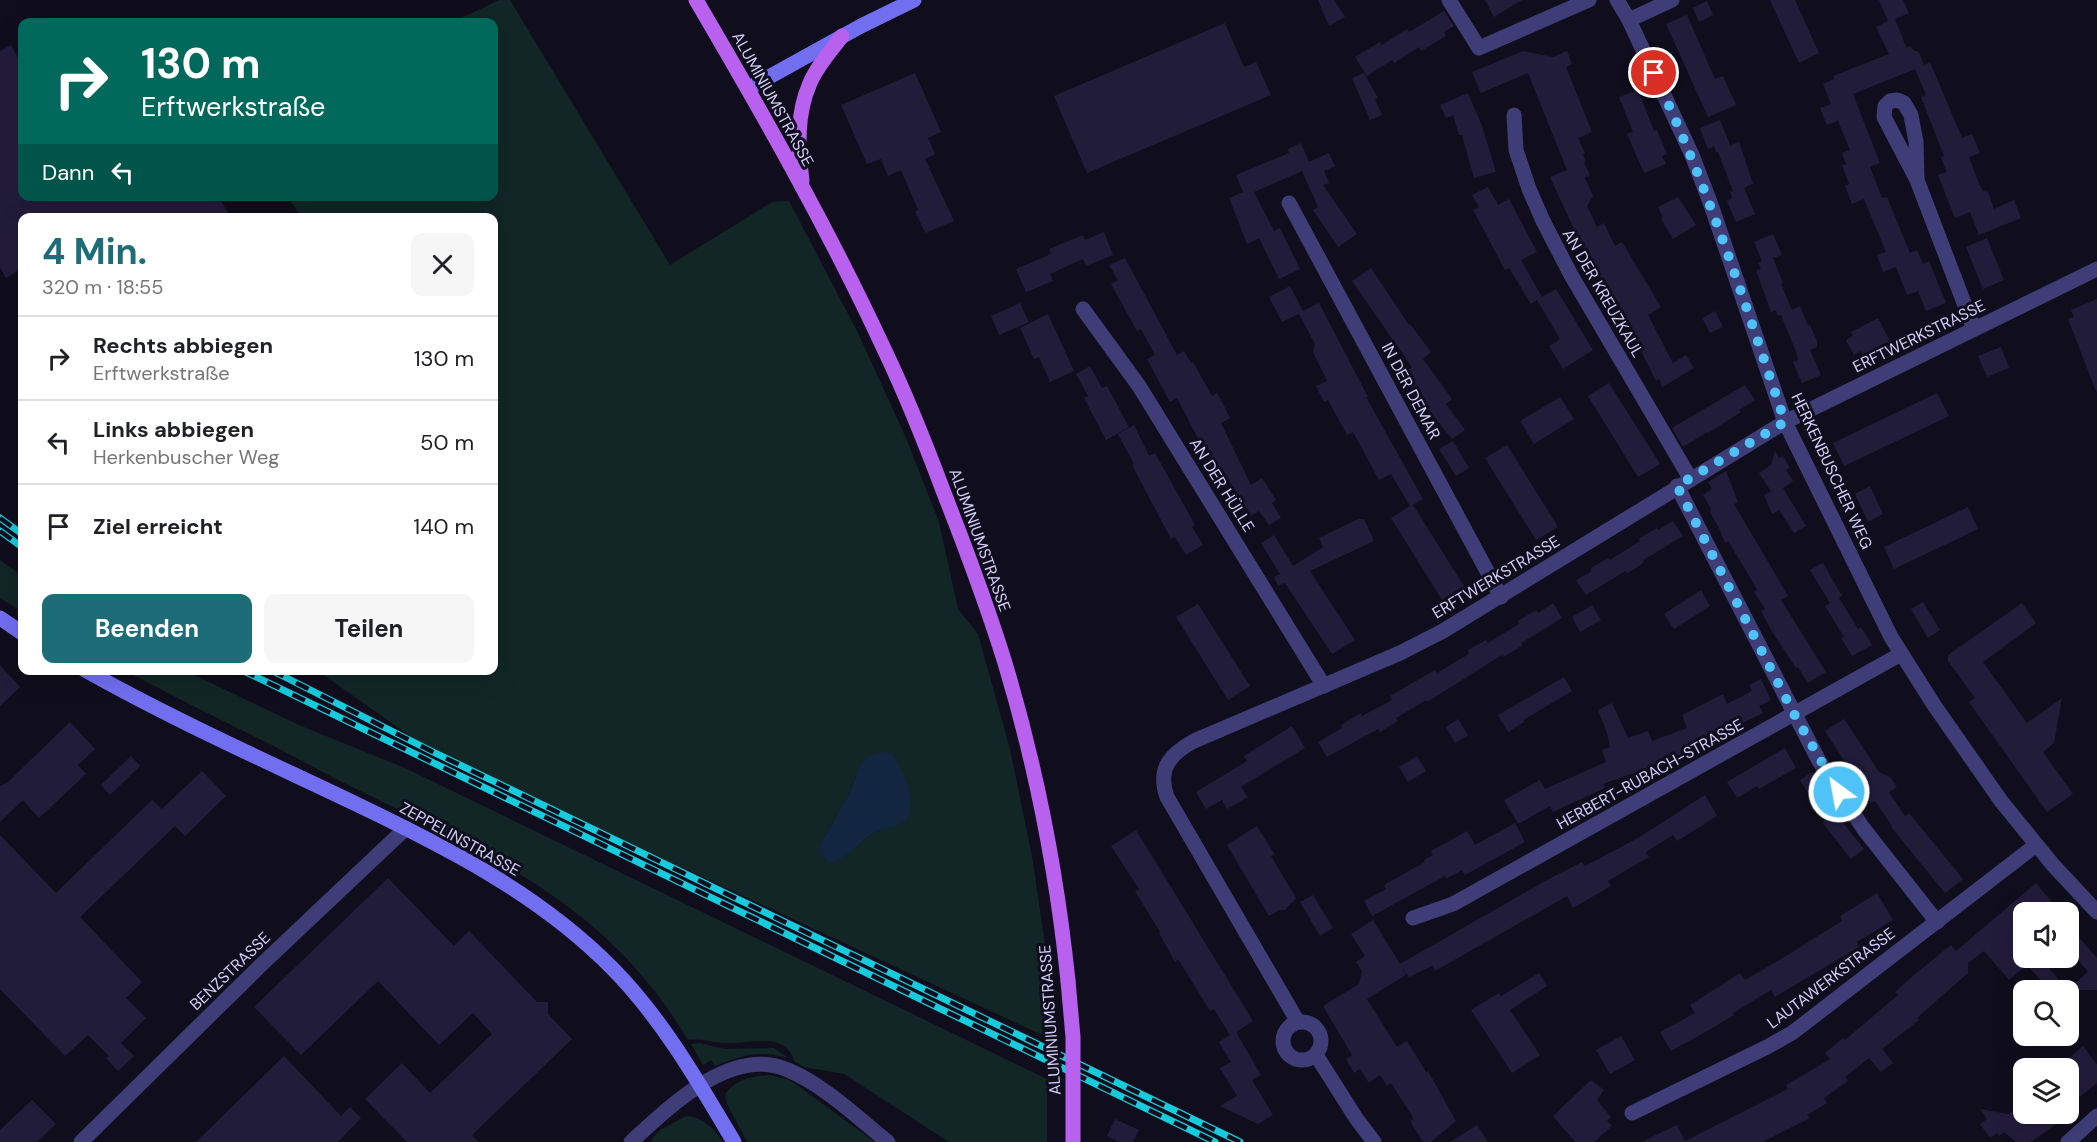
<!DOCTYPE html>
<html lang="de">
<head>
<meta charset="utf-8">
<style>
	:root { --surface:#fff; --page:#f6f6f6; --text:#202124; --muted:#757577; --line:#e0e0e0; --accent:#1c6d77 }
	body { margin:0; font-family:"DM Sans",sans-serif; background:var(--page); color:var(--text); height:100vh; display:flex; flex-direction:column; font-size:22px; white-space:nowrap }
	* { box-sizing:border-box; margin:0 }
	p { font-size:20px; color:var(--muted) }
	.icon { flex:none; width:33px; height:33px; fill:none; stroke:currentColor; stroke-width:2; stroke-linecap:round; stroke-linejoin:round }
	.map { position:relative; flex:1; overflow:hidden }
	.details { position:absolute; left:18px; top:213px; width:480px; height:462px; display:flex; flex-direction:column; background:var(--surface); border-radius:12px; box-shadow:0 6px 24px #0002 }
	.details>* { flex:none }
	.banner { position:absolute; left:18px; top:18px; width:480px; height:183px; border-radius:12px; box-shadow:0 6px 24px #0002; background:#00695c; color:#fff; overflow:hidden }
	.controls { position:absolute; left:2013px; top:902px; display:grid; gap:12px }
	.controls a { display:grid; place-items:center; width:66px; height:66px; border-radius:12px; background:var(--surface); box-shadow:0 6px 24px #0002; font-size:30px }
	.pin { position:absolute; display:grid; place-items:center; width:51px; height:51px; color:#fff; margin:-26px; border:3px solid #fff; border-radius:50%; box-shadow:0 2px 6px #0007 }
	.me { position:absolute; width:66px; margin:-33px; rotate:328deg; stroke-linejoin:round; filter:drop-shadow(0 0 4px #0008) }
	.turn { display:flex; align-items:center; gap:21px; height:126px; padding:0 24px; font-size:27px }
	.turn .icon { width:78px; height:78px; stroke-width:2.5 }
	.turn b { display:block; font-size:42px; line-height:51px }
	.then { display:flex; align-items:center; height:57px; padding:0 24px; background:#0003; gap:12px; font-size:22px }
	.round { display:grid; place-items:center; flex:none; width:63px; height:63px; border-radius:12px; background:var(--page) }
	.head { display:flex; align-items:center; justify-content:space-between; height:102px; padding:0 24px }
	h1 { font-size:36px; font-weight:700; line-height:45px; color:var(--accent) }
	.primary-button { display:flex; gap:12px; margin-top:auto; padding:12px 24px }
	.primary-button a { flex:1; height:69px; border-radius:12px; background:var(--accent); color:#fff; font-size:24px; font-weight:700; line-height:69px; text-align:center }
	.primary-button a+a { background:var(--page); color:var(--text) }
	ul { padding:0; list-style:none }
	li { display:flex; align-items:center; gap:18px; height:84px; padding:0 24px; border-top:2px solid var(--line) }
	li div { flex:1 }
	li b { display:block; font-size:22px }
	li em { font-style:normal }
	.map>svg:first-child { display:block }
</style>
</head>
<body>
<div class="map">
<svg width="2097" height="1142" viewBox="0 0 2097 1142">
	<rect width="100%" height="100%" fill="#100e1c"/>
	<g fill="#112625" fill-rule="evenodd">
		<path d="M499,0H510L670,265L772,202L789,201L858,333L906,438L939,522L958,609L978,634L1010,749L1032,856L1048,965L1053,1040L431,751L318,671L494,670V218L301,217L288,197L494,196V22H453ZM868,757L886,827L874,832L860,844L822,841L851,790L859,767Z"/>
		<polygon points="0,560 22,576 22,612 0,598"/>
		<path d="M126,671H186L299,725L405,768L1047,1079V1142H949L844,1074L804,1067L794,1061C786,1032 753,1043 731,1043C716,1044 703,1038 688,1040C611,910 499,859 369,795C336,780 304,762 272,745C223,721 174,697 126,671Z"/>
		<path d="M700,1043L725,1049L774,1048L788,1058C758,1050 744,1055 715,1066L711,1060L703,1065L691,1044Z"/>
		<path d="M769,1075L790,1080L875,1142H747L727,1104L725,1094C737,1079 750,1077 769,1075Z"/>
		<path d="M686,1116C701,1116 715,1129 723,1142H653L651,1140L660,1130Z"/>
	</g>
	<path fill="#122641" d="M882,752L892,753C901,769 923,808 902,823C894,829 881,827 872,834C858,844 846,859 829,863L818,852L822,841L851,790L859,767L867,757Z"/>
	<g fill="#221c3b">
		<polygon points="1318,0 1334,0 1345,17 1329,26"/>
		<polygon points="1485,0 1522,0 1494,17"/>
		<polygon points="1770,0 1795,0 1819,53 1799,63"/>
		<polygon points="1879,0 1903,0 1909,13 1895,19 1906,47 1911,46 1913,50 1919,52 1924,65 1930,62 1962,138 1972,134 1980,153 1969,157 1979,184 1983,191 1988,192 1994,209 2014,200 2021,218 1979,235 1970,212 1955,218 1938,175 1947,172 1941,158 1944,156 1921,97 1926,95 1915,69 1853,94 1880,163 1870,167 1882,198 1887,197 1910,253 1917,250 1923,264 1929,261 1946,303 1926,311 1918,291 1907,295 1896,267 1883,272 1877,255 1886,252 1864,199 1852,204 1845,186 1849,184 1842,165 1846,164 1842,153 1850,150 1838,121 1827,125 1820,108 1831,104 1823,84 1834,79 1833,76 1889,54 1876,27 1888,21"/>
		<polygon points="1707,1 1713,15 1699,22 1693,8"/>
		<polygon points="1444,11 1454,26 1444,32 1446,36 1421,51 1419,47 1394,63 1392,60 1367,76 1355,57 1380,42 1382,45 1407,29 1409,32"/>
		<polygon points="1687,15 1715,79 1723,76 1736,105 1708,117 1666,24"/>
		<polygon points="1225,23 1244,67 1256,62 1271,95 1087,173 1054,96"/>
		<polygon points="11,45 22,65 22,196 218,196 231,218 22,218 22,268 6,278 0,267 0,51"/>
		<polygon points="1523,51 1553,57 1567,51 1572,64 1566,67 1592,132 1578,138 1585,153 1583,154 1586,162 1584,163 1590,175 1585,178 1593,196 1587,206 1597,227 1604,223 1615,246 1622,242 1661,307 1648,315 1673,363 1686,355 1694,368 1662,387 1659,379 1656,381 1622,313 1621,314 1580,242 1550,177 1567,170 1528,73 1481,93 1472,72"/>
		<polygon points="915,73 941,132 928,138 935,154 925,159 954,221 925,233 915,211 918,210 913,198 901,170 888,176 881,159 867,164 841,105"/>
		<polygon points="1364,73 1378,98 1375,99 1382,115 1370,120 1352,78"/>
		<polygon points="1638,90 1654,131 1657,130 1667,154 1662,156 1666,164 1644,173 1627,134 1633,132 1619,97"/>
		<polygon points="1468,93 1482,126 1496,172 1474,178 1462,135 1459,135 1453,115 1446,118 1440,105"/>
		<polygon points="1720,120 1730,145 1739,142 1753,184 1744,188 1755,214 1736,222 1727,201 1732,198 1730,192 1733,191 1718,152 1716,152 1714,146 1708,149 1700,128"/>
		<polygon points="1301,143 1309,162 1329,153 1335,166 1324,171 1329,183 1323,185 1357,234 1338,247 1313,210 1318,207 1302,171 1254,192 1274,231 1280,228 1300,269 1279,279 1259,238 1247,244 1229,198 1243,192 1236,175 1289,153 1288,149"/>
		<polygon points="1488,187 1498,205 1509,199 1537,252 1521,260 1542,297 1556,289 1593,350 1563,369 1549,346 1560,339 1537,300 1531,304 1509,268 1505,270 1473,210 1479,207 1472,195"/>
		<polygon points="1678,197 1696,225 1673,239 1661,219 1663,218 1658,207"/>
		<polygon points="1104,232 1113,255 1086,266 1083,259 1050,274 1053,281 1026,292 1016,269 1051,254 1049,249 1083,235 1085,240"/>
		<polygon points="1773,234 1782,255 1773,258 1783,283 1781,284 1792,310 1800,306 1808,326 1810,325 1817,341 1817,347 1810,350 1821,375 1802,383 1793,362 1798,360 1797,354 1781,315 1778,316 1776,310 1771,312 1756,270 1761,269 1758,263 1762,261 1754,242"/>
		<polygon points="1987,238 2004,280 1983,289 1966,247"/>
		<polygon points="1125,258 1177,355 1184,351 1191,363 1193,362 1212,396 1217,393 1222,402 1230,418 1221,423 1251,485 1262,478 1276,500 1272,503 1281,518 1269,525 1259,511 1251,516 1221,467 1215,471 1177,398 1170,402 1147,359 1155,355 1141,329 1137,331 1111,284 1118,280 1109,265"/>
		<polygon points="1371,268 1409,325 1410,324 1431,352 1423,359 1452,399 1446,404 1465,430 1452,439 1401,375 1412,367 1352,281"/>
		<polygon points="1290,286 1303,311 1319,303 1368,397 1366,397 1423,499 1413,505 1464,586 1442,600 1391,518 1410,506 1391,474 1379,480 1353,432 1347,435 1328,400 1324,402 1316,386 1327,381 1313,352 1315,344 1299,314 1282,322 1269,297"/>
		<polygon points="2097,299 2097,391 2096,391 2068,319 2074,317 2071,310"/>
		<polygon points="1020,303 1029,322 999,335 991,316"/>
		<polygon points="1715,311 1723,327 1710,333 1702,318"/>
		<polygon points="1048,314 1074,371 1050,382 1039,357 1034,359 1020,328"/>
		<polygon points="1878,318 1890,341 1863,355 1861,351 1854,355 1846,340 1853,336 1851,332"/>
		<polygon points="2001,347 2009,368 1987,377 1978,356"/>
		<polygon points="1090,366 1102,388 1107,386 1129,427 1106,440 1084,398 1088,396 1076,374"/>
		<polygon points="1609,383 1660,464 1638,477 1588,396"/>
		<polygon points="1745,385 1755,400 1739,410 1741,412 1708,433 1707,432 1683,447 1672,428"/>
		<polygon points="1937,393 1949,416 1844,466 1833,443"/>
		<polygon points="1560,397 1574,419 1534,444 1520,421"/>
		<polygon points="1134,425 1149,456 1155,453 1195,525 1192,527 1203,545 1186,555 1175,537 1171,539 1132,465 1134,464 1118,434"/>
		<polygon points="1453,441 1469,468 1456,476 1439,449"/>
		<polygon points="1507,445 1558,527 1536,540 1485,458"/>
		<polygon points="1775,451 1779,458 1783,456 1790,468 1786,470 1793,481 1783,488 1806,526 1794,533 1779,510 1772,514 1764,495 1771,491 1759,473 1771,465"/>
		<polygon points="1726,471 1738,502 1734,504 1788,596 1781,600 1826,672 1808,683 1798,667 1796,668 1771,630 1761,611 1765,609 1754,592 1757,589 1728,541 1725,543 1720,530 1710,512 1711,508 1703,495 1712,489 1708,482"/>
		<polygon points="1870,486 1883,514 1868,522 1855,494"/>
		<polygon points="1968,507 1978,529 1894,569 1884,547"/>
		<polygon points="1358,519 1364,519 1374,541 1310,571 1355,640 1332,654 1285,583 1278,586 1274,577 1280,574 1261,543 1274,535 1293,566 1323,547 1319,538"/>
		<polygon points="1673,521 1683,536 1643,560 1644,562 1636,568 1627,573 1625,571 1586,595 1576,580 1592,571 1590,569 1608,558 1610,560 1640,541 1638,539 1657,528 1658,530"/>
		<polygon points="1823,563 1842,596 1839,598 1858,629 1861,627 1872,645 1852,656 1841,638 1844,637 1825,606 1836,600 1830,603 1810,570"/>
		<polygon points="1701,590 1710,606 1674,629 1664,614"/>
		<polygon points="1923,602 1940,630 1928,638 1911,609"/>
		<polygon points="1553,603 1562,618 1521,643 1523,645 1515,650 1503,657 1502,655 1427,702 1426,700 1396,718 1398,721 1380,732 1378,729 1327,757 1318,742 1342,728 1341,725 1361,713 1362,716 1392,700 1390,696 1435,670 1437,673 1469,654 1468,650 1486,640 1488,643 1519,624 1518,621 1536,610 1538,613"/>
		<polygon points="2022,603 2036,623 1983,662 2027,723 2062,698 2054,743 2043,752 2073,794 2047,812 1969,702 1975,698 1948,661 1948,655"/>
		<polygon points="1198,604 1250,686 1228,700 1176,617"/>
		<polygon points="1592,605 1601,620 1580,632 1572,617"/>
		<polygon points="0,665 20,687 0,706"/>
		<polygon points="1564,677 1572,691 1523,720 1524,722 1508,732 1498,715"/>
		<polygon points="1761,679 1771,700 1759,706 1763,713 1694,747 1695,751 1603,784 1605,788 1553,812 1550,806 1518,824 1504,800 1540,780 1545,789 1606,762 1602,750 1610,747 1607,733 1598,710 1612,703 1628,738 1648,731 1652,741 1687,728 1682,715 1723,694 1727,704 1752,691 1749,685"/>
		<polygon points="1458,719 1468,735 1455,743 1446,727"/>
		<polygon points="1844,719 1879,772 1890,777 1897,787 1889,792 1905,816 1909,813 1963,879 1945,893 1891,827 1892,826 1875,801 1871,803 1825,731"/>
		<polygon points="70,722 95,749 78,765 86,774 39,818 23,800 0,822 0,786 7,783"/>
		<polygon points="1292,726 1305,748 1241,787 1248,797 1227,809 1222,800 1206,809 1196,792 1247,761 1244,756"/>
		<polygon points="1785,748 1796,768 1759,789 1757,786 1737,798 1727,782"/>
		<polygon points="131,756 140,766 110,795 101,785"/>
		<polygon points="1417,756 1426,771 1408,782 1399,767"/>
		<polygon points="202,771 226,796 185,836 175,826 80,917 142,982 126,998 146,1018 121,1043 134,1056 118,1071 106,1058 109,1056 88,1035 65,1056 0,989 0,835 56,893 152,800 162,809"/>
		<polygon points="1812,772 1821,787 1809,795 1800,780"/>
		<polygon points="1705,795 1717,816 1677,841 1673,835 1646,852 1649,857 1608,881 1611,886 1573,908 1567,896 1435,971 1432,966 1409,977 1403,969 1406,975 1367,999 1397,1047 1407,1041 1426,1072 1428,1071 1456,1121 1431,1142 1423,1142 1410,1121 1414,1119 1391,1083 1387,1086 1380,1075 1369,1083 1360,1069 1354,1073 1346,1059 1352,1055 1323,1006 1359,984 1362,971 1356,962 1365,956 1351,934 1373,920 1400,964 1547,880 1582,862 1585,866 1638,838"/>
		<polygon points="1836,814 1864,849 1851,859 1822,822"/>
		<polygon points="1515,823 1525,842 1465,875 1462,870 1446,879 1445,876 1372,916 1364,901 1386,889 1384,885 1425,862 1424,860 1433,855 1431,851 1467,831 1475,845"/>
		<polygon points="1257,826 1275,855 1271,856 1296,898 1285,910 1279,910 1269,916 1227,845"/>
		<polygon points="1136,830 1253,1021 1236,1032 1261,1075 1252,1080 1273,1115 1258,1124 1220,1106 1237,1096 1220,1068 1231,1062 1219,1042 1230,1035 1214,1009 1210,1011 1178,959 1175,962 1159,933 1160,932 1135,891 1139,889 1111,846"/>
		<polygon points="388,878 454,946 469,931 537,1002 548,1002 548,1014 572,1039 472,1135 478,1142 407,1142 365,1099 402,1063 430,1093 492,1034 473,1013 439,1045 378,981 301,1055 254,1007"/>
		<polygon points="2036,883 2060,912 2024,912 2024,957 2040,957 2067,990 2088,972 2068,948 2068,925 2097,958 2097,990 2050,990 2027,965 2009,980 1984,951 1968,963 1968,973 1917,1018 1919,1020 1882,1049 1893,1063 1881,1072 1869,1058 1845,1077 1848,1081 1824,1098 1827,1103 1807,1115 1810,1118 1762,1142 1641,1142 1677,1125 1685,1141 1788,1089 1786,1085 1830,1059 1825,1053 1843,1038 1845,1040 1898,995 1895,992 1914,975 1951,945 1956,951"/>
		<polygon points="1877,893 1893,920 1857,942 1859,947 1775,997 1771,990 1733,1013 1734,1015 1709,1030 1671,1051 1660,1032 1695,1013 1690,1005 1740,973 1745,980 1781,959 1842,921 1840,916"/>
		<polygon points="1313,895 1333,928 1320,936 1300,902"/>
		<polygon points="1539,973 1547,986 1510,1010 1540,1055 1512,1073 1471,1010 1499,993 1501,996"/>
		<polygon points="1621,1036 1635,1060 1610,1074 1596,1050"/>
		<polygon points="2083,1046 2097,1065 2097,1083 2068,1106 2068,1059"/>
		<polygon points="284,1056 341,1116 350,1107 361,1118 338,1142 196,1142"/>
		<polygon points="1591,1080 1604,1090 1597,1100 1611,1117 1607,1121 1612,1126 1594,1142 1575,1142 1553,1116"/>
		<polygon points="32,1100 56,1124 37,1142 0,1142 0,1130"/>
		<polygon points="2024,1104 2024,1113 2051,1113 2058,1123 2031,1142 2016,1142 2004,1132 1999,1136 1997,1133 1990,1138 1980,1124 1987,1119 1980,1109 2008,1114"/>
		<polygon points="1115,1119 1139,1130 1133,1142 1120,1142 1107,1136"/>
		<polygon points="1477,1125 1488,1142 1450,1142"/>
	</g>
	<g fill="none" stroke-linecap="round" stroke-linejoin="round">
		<g stroke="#3f3d77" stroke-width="15">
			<polyline points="1449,0 1479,48 1589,0"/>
			<polyline points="1617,0 1629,20 1692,155 1710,202 1785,422 1891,637 1934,705 2001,801 2053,865 2097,912"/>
			<polyline points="1629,20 1672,0"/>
			<polyline points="1514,115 1516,150 1529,189 1543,221 1571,275 1690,478"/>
			<polyline points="1917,180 1884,117 1885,106 1890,101 1897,100 1904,103 1911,115 1916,142 1917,180 1974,329"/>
			<polyline points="1289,203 1501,597"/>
			<polyline points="1083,309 1139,386 1324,686"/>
			<polyline points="1677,486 1819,761 1863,828 1937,922"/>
			<polyline points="1413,918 1453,904 1901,654"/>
			<circle cx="1302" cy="1041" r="19"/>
			<path d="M1298,1022L1167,797C1157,769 1170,754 1194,741L1400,653L1443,631L1785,422L2097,269"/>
			<polyline points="1316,1055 1356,1118 1374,1142"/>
			<polyline points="1632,1113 1767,1047 1792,1033 2036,845"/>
			<polyline points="81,1142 261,965 406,828"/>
			<path d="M631,1142C669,1107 732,1045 788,1070C824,1085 858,1118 888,1142"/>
			<polyline points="2068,1142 2097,1116"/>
		</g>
		<g stroke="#716ff0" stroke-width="15">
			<polyline points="749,88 861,26 914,0"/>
			<polyline points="0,618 22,633"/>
			<path d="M85,670C172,719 264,760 354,803C446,847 539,894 612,968C661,1017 699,1083 734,1142"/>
		</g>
		<g stroke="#b861ee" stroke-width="15">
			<path d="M696,0C763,114 829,230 885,351C907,397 926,445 944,493C966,549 987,605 1005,663C1036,766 1057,874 1068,981"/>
			<path d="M802,181C798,148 796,115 810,83C817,66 831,51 842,36"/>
		</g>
		<defs>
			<g id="rail">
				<polyline points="0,518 22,534"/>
				<polyline points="0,531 22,547"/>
				<polyline points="242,670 1215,1142"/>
				<polyline points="271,670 431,751 1240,1142"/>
			</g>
		</defs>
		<use href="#rail" stroke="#17cbdd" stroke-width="7"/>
		<use href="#rail" stroke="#100e1c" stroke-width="4.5" stroke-dasharray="14" stroke-linecap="butt"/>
		<polyline stroke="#b861ee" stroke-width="15" points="1068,981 1073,1037 1073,1142"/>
	</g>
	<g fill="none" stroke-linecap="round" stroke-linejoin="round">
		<path stroke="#4fc3f7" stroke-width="10" stroke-dasharray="0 18" d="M1654,73C1708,186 1745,304 1785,422L1677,486L1794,714L1839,792"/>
	</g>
	<g text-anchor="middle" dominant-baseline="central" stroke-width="6" stroke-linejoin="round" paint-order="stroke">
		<g font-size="16" fill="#d3cefa" stroke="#100e1c">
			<text transform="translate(773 99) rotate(61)">ALUMINIUMSTRASSE</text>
			<text transform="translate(1603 293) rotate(60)">AN DER KREUZKAUL</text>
			<text transform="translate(1919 336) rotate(-26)">ERFTWERKSTRASSE</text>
			<text transform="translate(1411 391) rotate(62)">IN DER DEMAR</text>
			<text transform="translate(1832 471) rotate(65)">HERKENBUSCHER WEG</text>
			<text transform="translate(1222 485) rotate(58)">AN DER HÜLLE</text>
			<text transform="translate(980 540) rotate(70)">ALUMINIUMSTRASSE</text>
			<text transform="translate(1496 577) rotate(-31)">ERFTWERKSTRASSE</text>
			<text transform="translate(1650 774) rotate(-29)">HERBERT-RUBACH-STRASSE</text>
			<text transform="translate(460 839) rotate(29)">ZEPPELINSTRASSE</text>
			<text transform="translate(230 971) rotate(-44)">BENZSTRASSE</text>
			<text transform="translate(1831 978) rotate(-37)">LAUTAWERKSTRASSE</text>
			<text transform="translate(1050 1020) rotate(-94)">ALUMINIUMSTRASSE</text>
		</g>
	</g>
</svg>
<div class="controls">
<a><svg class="icon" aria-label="sound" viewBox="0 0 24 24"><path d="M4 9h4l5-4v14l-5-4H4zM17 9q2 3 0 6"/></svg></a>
<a><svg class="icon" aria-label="search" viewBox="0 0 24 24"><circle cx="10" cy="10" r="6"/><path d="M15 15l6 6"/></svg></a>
<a><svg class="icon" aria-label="layers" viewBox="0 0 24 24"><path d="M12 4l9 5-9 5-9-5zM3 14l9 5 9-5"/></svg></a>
</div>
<div class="pin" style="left:1654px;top:73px;background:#d93025"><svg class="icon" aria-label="arrive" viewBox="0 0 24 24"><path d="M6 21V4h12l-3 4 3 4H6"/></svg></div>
<svg class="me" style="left:1839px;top:792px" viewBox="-20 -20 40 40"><circle r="17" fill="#4fc3f7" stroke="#fff" stroke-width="3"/><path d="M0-11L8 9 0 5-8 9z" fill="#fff"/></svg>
<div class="banner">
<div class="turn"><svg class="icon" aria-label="right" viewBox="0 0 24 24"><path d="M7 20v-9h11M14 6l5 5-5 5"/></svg><div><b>130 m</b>Erftwerkstraße</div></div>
<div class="then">Dann<svg class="icon" aria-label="left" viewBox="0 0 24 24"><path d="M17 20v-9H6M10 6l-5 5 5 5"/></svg></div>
</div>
<section class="details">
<div class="head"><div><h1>4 Min.</h1><p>320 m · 18:55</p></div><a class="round"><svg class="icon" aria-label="close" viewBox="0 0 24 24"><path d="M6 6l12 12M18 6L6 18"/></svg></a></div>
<ul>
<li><svg class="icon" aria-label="right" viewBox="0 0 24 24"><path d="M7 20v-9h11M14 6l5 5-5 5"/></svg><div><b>Rechts abbiegen</b><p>Erftwerkstraße</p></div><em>130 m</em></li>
<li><svg class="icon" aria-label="left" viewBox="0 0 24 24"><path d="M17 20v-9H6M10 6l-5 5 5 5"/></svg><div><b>Links abbiegen</b><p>Herkenbuscher Weg</p></div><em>50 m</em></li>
<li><svg class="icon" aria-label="arrive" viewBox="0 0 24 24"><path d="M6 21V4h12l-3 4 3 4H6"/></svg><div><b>Ziel erreicht</b></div><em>140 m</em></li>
</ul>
<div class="primary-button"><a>Beenden</a><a>Teilen</a></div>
</section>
</div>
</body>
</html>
